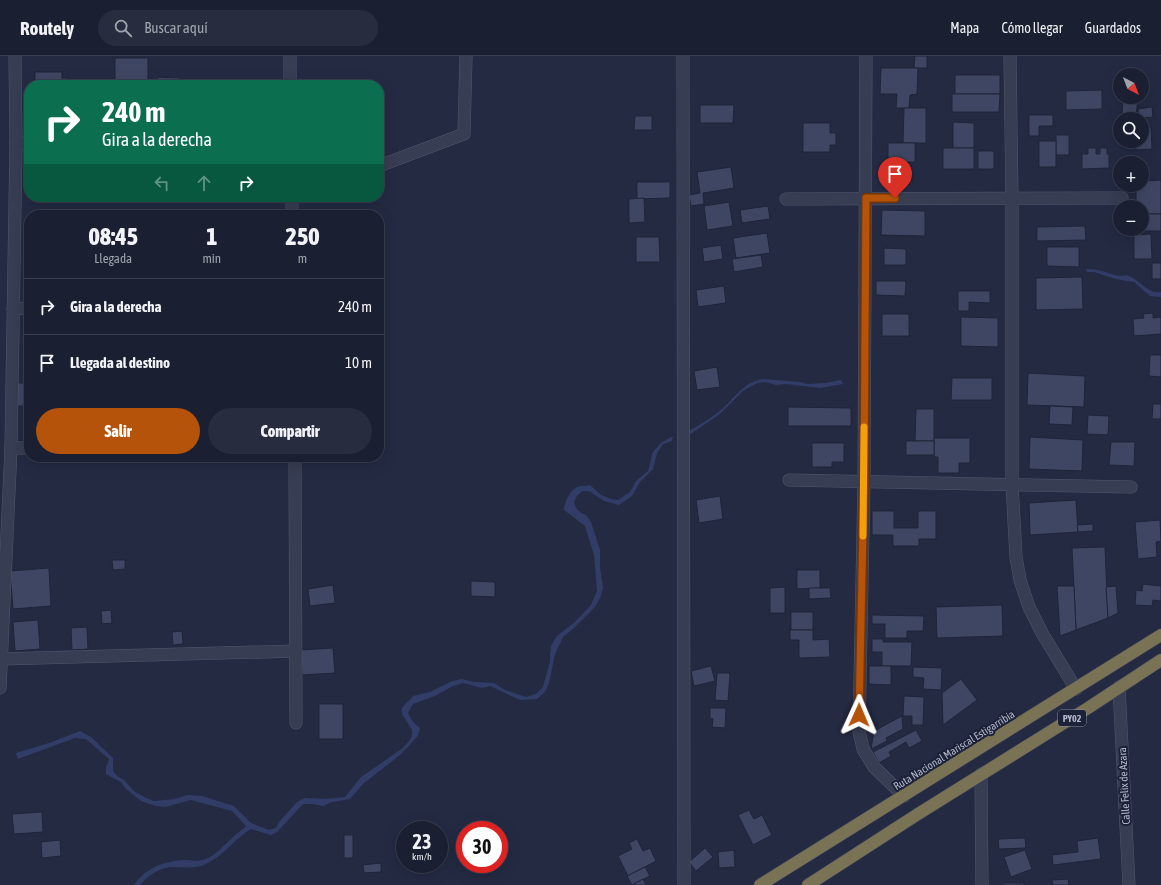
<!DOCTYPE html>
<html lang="es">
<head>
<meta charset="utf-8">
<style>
	:root { --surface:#1a2032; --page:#272d3e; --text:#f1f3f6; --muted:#9fa3ac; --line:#383e4d; --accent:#b45309 }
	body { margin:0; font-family:"Asap Condensed",sans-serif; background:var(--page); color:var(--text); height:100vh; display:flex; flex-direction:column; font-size:15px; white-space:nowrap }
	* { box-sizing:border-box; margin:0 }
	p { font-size:13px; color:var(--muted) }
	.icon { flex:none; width:22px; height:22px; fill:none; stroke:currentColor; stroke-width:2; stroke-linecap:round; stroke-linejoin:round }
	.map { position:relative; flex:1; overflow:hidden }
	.sheet { position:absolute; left:24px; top:154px; width:360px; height:252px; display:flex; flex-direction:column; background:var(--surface); border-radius:16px; box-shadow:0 4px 16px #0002,0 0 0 1px var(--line) }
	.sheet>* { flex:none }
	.guide { position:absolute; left:24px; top:24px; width:360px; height:122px; border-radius:16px; box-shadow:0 4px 16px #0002,0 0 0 1px var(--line); background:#0b6e4f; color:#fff; overflow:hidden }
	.needle { width:26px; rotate:138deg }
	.controls { position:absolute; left:1113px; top:12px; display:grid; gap:8px }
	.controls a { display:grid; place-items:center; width:36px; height:36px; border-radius:50%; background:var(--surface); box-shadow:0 4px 16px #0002,0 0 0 1px var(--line); font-size:20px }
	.speed { position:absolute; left:396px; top:765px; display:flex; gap:8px; font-size:20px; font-weight:700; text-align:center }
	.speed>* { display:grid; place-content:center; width:52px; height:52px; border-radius:50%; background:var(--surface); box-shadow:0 4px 16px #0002,0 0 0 1px var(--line); line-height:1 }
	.speed small { font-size:10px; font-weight:400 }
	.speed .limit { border:6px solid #d22; background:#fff; color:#111 }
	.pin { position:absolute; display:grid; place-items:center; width:34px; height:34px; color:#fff; margin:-41px -17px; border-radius:50% 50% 50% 0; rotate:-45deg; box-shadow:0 0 4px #0007 }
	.pin .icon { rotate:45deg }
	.me { position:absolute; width:44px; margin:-22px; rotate:1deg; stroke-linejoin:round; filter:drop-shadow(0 0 3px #0008) }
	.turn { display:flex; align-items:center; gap:14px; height:84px; padding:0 12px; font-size:18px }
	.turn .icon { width:52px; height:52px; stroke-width:2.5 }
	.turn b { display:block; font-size:28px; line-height:34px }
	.lanes { display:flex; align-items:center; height:38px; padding:0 12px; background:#0003; justify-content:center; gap:20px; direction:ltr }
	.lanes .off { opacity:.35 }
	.eta { display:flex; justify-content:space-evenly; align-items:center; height:68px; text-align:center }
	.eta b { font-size:24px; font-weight:800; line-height:28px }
	.cta { display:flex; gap:8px; margin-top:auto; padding:8px 12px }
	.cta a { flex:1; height:46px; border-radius:24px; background:var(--accent); color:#fff; font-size:16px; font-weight:800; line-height:46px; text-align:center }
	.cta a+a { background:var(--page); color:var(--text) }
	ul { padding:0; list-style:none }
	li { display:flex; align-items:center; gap:12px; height:56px; padding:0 12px; border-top:1px solid var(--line) }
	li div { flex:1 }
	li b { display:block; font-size:15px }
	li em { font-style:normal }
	header { display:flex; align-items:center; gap:24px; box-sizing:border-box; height:56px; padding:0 20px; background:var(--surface); border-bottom:1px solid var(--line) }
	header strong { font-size:19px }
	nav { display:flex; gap:22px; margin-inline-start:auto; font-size:14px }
	.search { width:280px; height:36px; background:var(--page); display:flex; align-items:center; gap:10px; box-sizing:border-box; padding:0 14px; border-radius:22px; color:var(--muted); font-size:15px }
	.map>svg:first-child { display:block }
</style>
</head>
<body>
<header>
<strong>Routely</strong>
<div class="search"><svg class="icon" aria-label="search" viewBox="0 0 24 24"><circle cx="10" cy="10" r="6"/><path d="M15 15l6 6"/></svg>Buscar aquí</div>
<nav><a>Mapa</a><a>Cómo llegar</a><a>Guardados</a></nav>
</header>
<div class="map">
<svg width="1161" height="829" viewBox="0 0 1161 829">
	<rect width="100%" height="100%" fill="#232a42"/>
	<g fill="#323d67">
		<path d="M1086,213C1098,212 1108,218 1120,220C1123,220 1126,219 1129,220C1141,225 1147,238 1161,236V241L1150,240L1134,226L1116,223L1094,216H1087Z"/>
		<path d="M763,323L800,326L807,328L826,327L841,324L843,328L820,332L786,328L776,329L765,326L757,327L743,335L720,358L689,379V375C700,369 711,362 721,354C735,342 743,326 763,323Z"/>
		<path d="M673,380L672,385L663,388L657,397L653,413L640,426L632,440L619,449L604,445L589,435H582L577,440L574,446L576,452L581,457L586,459L591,466L600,494V511L603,532L601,540L595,551L574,572L563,581L555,598L549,627L545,636L537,643L520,644L490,630L482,632L463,627L453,630L435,640L413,648L408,657L413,666L420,672L418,680L400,699L363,728L350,743L332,746L323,750L313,748H303L277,776L271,779L251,773C234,783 224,800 206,808C196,813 183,811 172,811C161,811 147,820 140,829H134C146,812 164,805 184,804C192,804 198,806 206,803C217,798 223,790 232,782C236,778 242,774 246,770L232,755L191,744L165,751L156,750L141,745L125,732L121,726L115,723L106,718V711L108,707L109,703L86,683L75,682L18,703L16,697L49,687L80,675L91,681L113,702V715L117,720L124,724L134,735L146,742L154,745L174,743L188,739L202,740L234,750L251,767L269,774L276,772L279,766L297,746L304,742L325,743L345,741L361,721L403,692L409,685L412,680V674L402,658V652L413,640L430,636L450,626L461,623L474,626L494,627L505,634L526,641L536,638L543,631L550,605V598L551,590L557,580L575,566L591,549L597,535L594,499L585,470L564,454C564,446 571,432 580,430C583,430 587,430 590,429L601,439L611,443L618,444L630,436L636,425L648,415L653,396L661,387Z"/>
	</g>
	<g fill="#3e4663" stroke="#1e2439">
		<polygon points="915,0 927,0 927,12 914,12"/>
		<rect x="115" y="2" width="33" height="27"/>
		<polygon points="881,12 918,12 917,38 910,39 909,52 896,52 897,38 880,38"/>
		<polygon points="35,16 62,16 62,22 68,22 68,29 35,29"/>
		<rect x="955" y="19" width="45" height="19"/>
		<polygon points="158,21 180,22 180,29 158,29"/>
		<polygon points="1102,34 1102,53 1066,54 1066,35"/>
		<polygon points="952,38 1000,38 999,56 952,56"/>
		<polygon points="1123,42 1138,42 1136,60 1122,59"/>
		<polygon points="700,49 734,49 733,67 700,67"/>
		<polygon points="1152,51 1153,61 1139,62 1138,53"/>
		<polygon points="904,52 926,52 926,87 903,87"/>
		<polygon points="1029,59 1053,59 1053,70 1039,70 1039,80 1029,80"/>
		<polygon points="635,60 652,60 652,74 634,74"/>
		<polygon points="953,66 974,67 974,92 953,92"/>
		<polygon points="803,67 830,67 830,77 836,77 836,89 830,89 830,96 803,96"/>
		<polygon points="1142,71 1151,71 1152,93 1136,94 1136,85 1142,85"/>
		<rect x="1056" y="79" width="13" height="20"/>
		<rect x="1039" y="85" width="17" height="26"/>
		<rect x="888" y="87" width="27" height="19"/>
		<rect x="943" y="92" width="31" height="21"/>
		<polygon points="1088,92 1096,92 1096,98 1100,98 1100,92 1107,92 1107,98 1109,98 1109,112 1082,113 1082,98 1088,98"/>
		<rect x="978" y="95" width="16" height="18"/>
		<polygon points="731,111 734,132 703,137 704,148 691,150 689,139 700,137 697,116"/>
		<polygon points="1161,124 1161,158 1142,158 1142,151 1136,151 1136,129 1142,129 1142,125"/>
		<polygon points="637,126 670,126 670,142 637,143"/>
		<polygon points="234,141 262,141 263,142 234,143"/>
		<polygon points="644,142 645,166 629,167 629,143"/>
		<polygon points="729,146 733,170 707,174 704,150"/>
		<polygon points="768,150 770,163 742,167 740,154"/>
		<polygon points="882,154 925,155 925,180 881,179"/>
		<rect x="1143" y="158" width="18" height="17"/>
		<polygon points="1085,170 1086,184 1037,185 1037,171"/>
		<polygon points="767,177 770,197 736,202 733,182"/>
		<polygon points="1151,178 1152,203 1134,203 1134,179"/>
		<polygon points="636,181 659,181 660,206 636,206"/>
		<polygon points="721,189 723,203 704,206 702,192"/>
		<polygon points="1047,191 1079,191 1079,211 1047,210"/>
		<polygon points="884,192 906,193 906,209 884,209"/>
		<polygon points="761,199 763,211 734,216 732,203"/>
		<rect x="1152" y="207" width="9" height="16"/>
		<polygon points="1082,221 1083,253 1036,254 1036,222"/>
		<polygon points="876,225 906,225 905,240 876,239"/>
		<polygon points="724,230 726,247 698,251 696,234"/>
		<polygon points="958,235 990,235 990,247 969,246 969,255 958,255"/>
		<polygon points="1153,257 1153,262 1161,261 1161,278 1134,280 1133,263 1144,262 1143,258"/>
		<rect x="882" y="258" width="27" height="22"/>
		<polygon points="961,261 998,262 998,291 961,290"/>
		<polygon points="1150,299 1161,299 1161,321 1149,320"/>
		<polygon points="717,311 720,331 697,334 694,315"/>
		<polygon points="1028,317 1085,320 1084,351 1027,349"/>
		<polygon points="952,322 992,322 992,344 951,344"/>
		<rect x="15" y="327" width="14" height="23"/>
		<polygon points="1153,348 1161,348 1161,363 1152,363"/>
		<polygon points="1050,350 1073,351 1072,369 1049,368"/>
		<polygon points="788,351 851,352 851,370 788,370"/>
		<polygon points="916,353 934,353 934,385 915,385"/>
		<polygon points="1088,359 1109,360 1108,379 1087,378"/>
		<polygon points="1030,381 1083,384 1082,415 1029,413"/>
		<polygon points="934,382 970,382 970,407 959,407 959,417 938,417 938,401 934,401"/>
		<rect x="906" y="385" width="28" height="14"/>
		<polygon points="1111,386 1135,386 1134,410 1109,409"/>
		<polygon points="812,387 844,387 844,406 832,406 832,411 812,411"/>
		<polygon points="720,440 723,463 699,467 696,444"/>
		<polygon points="1076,444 1078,476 1030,479 1029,447"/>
		<polygon points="872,455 894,455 894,472 918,472 918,455 936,455 936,483 919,483 919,490 893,490 893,479 872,479"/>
		<polygon points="1160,464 1161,485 1156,486 1157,501 1138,503 1135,466"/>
		<polygon points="1093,468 1093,475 1078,476 1077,469"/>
		<polygon points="1105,491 1108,562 1076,574 1072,492"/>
		<polygon points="112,504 125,504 125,513 113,514"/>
		<polygon points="49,512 51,550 13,553 10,515"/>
		<polygon points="797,514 820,514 820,532 797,533"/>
		<polygon points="471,525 495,526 495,541 471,540"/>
		<polygon points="1143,528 1161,530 1161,545 1153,544 1152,550 1135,549 1136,534 1142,535"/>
		<polygon points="333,529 335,547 310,550 308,533"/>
		<polygon points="1057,530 1074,530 1076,574 1060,580"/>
		<polygon points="1116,530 1118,557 1108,562 1106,531"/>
		<polygon points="785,531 785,557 770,557 770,532"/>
		<polygon points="809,532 830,532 831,542 809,543"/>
		<polygon points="1002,549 1003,580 937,582 936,551"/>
		<polygon points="111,554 112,567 102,568 101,555"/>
		<rect x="791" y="556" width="22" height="18"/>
		<polygon points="872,559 924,560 923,575 907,575 907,582 885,582 885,568 872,568"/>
		<polygon points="38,564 40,593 15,595 13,566"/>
		<polygon points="87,571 88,593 72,594 71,572"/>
		<polygon points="790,574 813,574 813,584 829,583 830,601 799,602 799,584 790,584"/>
		<polygon points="182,575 183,588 173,589 172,576"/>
		<polygon points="872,583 883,583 883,586 912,586 911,610 882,610 882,596 872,596"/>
		<polygon points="333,592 335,617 302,619 301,594"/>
		<polygon points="711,610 715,625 694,630 691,615"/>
		<polygon points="869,610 891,610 891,629 869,628"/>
		<polygon points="913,611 942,612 941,634 923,633 924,622 913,621"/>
		<polygon points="717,617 730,617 728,645 715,644"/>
		<polygon points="961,623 977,644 943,669 942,637"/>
		<polygon points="904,640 924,641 923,669 912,669 912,660 903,660"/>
		<rect x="319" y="648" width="24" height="35"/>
		<polygon points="710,652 726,652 725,672 712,671 713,663 710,662"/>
		<polygon points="902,660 903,673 886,682 887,685 871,693 874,675"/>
		<polygon points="916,674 922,685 909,692 906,686 889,696 891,700 879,707 873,696"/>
		<polygon points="749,754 754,763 762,759 772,779 753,789 738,759"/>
		<polygon points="42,756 43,776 14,778 12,758"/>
		<rect x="344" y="779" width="9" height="23"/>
		<polygon points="1025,782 1026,792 999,793 998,783"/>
		<polygon points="1098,782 1101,803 1053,809 1052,799 1078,796 1077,785"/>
		<polygon points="637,783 643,795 650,792 656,805 628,820 618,800 632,793 629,787"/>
		<polygon points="60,784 61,800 42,802 41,786"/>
		<polygon points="705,792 713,801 696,815 689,806"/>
		<polygon points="734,794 735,811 719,812 718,796"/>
		<polygon points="1025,794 1032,813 1011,821 1004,801"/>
		<polygon points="381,807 381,816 364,817 363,809"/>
		<polygon points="645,811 650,820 632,829 627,820"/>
		<polygon points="643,823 646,829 632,829"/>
		<polygon points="1068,823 1069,829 1053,829 1052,824"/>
		<rect x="1003" y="827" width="21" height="2"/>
	</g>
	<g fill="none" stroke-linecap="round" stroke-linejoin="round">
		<defs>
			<g id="street">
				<polyline points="290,0 290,29"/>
				<polyline points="683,0 684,829"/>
				<polyline points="866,0 864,426 859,675 863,693 874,711 904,740"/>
				<polyline points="1010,0 1012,143 1012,428 1016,501 1020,524 1029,551 1042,577 1076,633"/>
				<polyline points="16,87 29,87"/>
				<polyline points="379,110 464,78 466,0"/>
				<polyline points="292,141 292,159"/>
				<polyline points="786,143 1122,142"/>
				<polyline points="13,253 29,252"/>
				<polyline points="11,392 29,392"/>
				<polyline points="295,401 296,667"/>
				<polyline points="789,424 1131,431"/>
				<polyline points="1,603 296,595"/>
				<polyline points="1119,631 1129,829"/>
				<polyline points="0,632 11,392 16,87 15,0"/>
				<polyline points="981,718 982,829"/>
			</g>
			<g id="highway">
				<polyline points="760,829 1161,579"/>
				<polyline points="808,829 918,758 1088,652 1161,604"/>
			</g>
		</defs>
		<use href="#street" stroke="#52586c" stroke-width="13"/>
		<use href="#highway" stroke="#3f4559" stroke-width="13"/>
		<use href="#street" stroke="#373d52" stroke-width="12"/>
		<use href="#highway" stroke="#797254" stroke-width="12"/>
	</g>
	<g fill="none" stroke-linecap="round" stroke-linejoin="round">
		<defs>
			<polyline id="route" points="859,659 864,426 866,142 895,142"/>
		</defs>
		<use href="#route" stroke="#753606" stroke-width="10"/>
		<use href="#route" stroke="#b45309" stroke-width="7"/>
		<polyline stroke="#f59e0b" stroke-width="7" points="863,480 864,371"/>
	</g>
	<g text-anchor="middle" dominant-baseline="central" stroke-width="4" stroke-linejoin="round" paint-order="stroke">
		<rect fill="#1c2237" stroke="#868b9f" stroke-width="1" x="1058" y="654" width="28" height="16" rx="3"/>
		<g font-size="10" font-weight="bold" fill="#b4b8cc">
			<text x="1072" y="662">PY02</text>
		</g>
		<g font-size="11" fill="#b4b8cc" stroke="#1c2237">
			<text transform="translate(954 694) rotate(-32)">Ruta Nacional Mariscal Estigarribia</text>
			<text transform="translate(1124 730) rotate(-93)">Calle Felix de Azara</text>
		</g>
	</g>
</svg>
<div class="controls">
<a><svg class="needle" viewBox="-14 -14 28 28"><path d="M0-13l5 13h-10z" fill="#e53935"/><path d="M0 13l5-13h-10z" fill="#9fa3ac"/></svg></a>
<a><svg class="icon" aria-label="search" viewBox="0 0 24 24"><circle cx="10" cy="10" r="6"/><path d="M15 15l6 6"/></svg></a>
<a>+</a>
<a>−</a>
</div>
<div class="speed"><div>23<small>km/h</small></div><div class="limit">30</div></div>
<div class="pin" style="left:895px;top:142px;background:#d93025"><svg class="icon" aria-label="arrive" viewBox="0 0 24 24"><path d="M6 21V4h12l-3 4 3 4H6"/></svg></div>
<svg class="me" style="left:859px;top:659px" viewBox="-20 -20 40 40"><path d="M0-17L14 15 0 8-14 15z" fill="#b45309" stroke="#fff" stroke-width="4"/></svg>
<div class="guide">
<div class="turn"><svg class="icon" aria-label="right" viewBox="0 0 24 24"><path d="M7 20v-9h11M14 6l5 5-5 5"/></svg><div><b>240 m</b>Gira a la derecha</div></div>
<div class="lanes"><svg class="icon off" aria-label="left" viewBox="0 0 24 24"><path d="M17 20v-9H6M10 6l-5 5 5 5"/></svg><svg class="icon off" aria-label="ahead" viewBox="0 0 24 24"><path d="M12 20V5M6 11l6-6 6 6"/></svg><svg class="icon" aria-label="right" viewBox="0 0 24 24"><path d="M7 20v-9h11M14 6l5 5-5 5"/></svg></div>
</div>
<section class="sheet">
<div class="eta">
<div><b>08:45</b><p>Llegada</p></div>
<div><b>1</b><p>min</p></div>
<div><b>250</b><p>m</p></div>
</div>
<ul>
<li><svg class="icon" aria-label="right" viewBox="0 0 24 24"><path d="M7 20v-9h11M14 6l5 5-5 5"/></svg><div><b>Gira a la derecha</b></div><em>240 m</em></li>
<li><svg class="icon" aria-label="arrive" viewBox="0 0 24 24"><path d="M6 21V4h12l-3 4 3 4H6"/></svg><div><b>Llegada al destino</b></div><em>10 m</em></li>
</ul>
<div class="cta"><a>Salir</a><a>Compartir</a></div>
</section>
</div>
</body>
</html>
